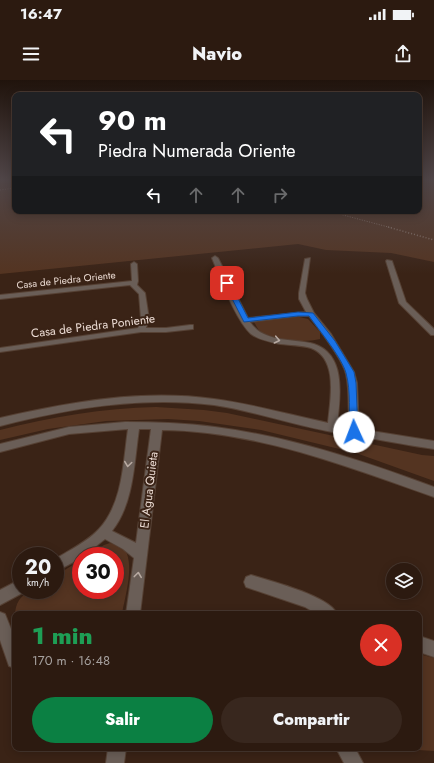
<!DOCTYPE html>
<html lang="es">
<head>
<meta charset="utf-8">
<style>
	:root { --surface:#2c1a10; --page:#38271e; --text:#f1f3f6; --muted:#a6a19f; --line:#483830; --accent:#0b8043 }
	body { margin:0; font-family:Jost,sans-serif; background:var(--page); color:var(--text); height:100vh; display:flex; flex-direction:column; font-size:15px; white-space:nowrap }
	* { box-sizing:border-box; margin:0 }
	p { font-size:13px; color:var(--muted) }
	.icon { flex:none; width:22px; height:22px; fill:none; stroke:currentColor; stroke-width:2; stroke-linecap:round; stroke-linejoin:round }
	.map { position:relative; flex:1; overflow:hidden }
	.sheet { position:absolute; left:12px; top:531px; width:410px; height:140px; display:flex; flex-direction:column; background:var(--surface); border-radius:8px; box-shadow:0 2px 10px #0003,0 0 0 1px var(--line) }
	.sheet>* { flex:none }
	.guide { position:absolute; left:12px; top:12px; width:410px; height:122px; border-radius:8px; box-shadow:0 2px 10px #0003,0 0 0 1px var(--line); background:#202124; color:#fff; overflow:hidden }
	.fabs { position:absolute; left:386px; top:483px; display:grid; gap:8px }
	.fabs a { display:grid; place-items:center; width:36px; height:36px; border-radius:50%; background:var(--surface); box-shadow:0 2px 10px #0003,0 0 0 1px var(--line); font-size:20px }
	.speed { position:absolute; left:12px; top:467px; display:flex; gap:8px; font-size:20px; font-weight:700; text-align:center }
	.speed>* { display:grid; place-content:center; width:52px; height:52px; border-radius:50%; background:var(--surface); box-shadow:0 2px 10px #0003,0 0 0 1px var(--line); line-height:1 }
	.speed small { font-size:10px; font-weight:400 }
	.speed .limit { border:6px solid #d22; background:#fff; color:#111 }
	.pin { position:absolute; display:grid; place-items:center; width:34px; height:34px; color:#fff; margin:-17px; border-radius:8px; box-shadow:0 2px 6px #0006 }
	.me { position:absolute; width:44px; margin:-22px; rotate:358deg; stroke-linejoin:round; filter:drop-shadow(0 0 3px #0008) }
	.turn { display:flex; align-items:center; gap:14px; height:84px; padding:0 20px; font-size:18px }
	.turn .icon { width:52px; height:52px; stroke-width:2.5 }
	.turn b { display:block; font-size:28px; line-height:34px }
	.lanes { display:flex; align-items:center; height:38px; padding:0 20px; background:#0003; justify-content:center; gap:20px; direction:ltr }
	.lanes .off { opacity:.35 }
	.round { display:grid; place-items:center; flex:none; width:42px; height:42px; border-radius:21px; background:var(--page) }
	.head { display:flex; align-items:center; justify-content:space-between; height:68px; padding:0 20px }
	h1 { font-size:24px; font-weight:800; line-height:30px; color:#1e9e55 }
	.action { display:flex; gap:8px; margin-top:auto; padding:8px 20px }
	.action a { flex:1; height:46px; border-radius:24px; background:var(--accent); color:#fff; font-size:16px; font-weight:800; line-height:46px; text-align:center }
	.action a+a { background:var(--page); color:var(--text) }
	.status { display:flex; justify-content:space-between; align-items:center; height:28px; padding:0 20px; background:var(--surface); direction:ltr }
	.status svg { height:11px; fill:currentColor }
	header { display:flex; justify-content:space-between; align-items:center; height:52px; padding:0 20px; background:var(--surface); font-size:18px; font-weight:800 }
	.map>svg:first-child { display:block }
</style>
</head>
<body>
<div class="status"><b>16:47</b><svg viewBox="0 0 49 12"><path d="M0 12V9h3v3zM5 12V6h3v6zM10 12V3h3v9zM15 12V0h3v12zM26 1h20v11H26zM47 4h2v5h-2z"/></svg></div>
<header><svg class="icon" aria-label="menu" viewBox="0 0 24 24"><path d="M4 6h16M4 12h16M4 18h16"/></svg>Navio<svg class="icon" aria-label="share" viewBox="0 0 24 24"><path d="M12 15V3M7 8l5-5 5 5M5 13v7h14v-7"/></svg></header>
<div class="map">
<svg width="434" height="683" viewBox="0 0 434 683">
	<rect width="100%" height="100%" fill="#3a2316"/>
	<g fill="#543421">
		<polygon points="0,98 15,98 15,131 419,131 419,98 434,98 434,182 391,173 326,170 298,164 0,194"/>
		<path d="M295,236L308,239L320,252V259C305,263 271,261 259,250C257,248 256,245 254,242Z"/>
		<path d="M156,327L204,330L227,333L422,375L434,376V401L356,373L261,350L199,341L168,339L106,341L48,349L0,360V350C52,337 103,328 156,327Z"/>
		<path d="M110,463L123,467C136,482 125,516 122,534H15C17,509 36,510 55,510V496L81,480V510H115V476H87L104,465Z"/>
		<polygon points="419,574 434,578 434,671 386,668 419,668"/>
	</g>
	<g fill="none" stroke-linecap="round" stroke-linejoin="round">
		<defs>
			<g id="minor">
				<path d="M215,176L218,178L248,238L306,232L299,219V213L305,179L310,178L305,213L307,219L314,233L331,254L354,292L357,303L359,349L434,361V369C400,364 366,357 332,352C293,345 254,331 214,325C142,316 70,328 0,346V338C70,322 142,309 214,319C252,324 290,335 328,343C330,320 339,279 311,268C301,265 290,265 280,264C271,262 259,260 251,254C235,239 221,199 212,178ZM298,236H309C319,249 343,280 346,294C350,311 348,330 349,347L337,345C340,318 347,275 314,264C292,258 264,263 250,242Z"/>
				<polygon points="387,180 392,181 406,222 434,249 434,255 431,255 399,223 386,181"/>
				<polygon points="134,182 137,184 138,201 137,205 145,213 149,239 146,248 166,248 190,245 193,245 193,249 166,252 141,252 0,272 0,268 138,248 141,239 139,214 130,205 0,219 0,215 132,201 131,184"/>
				<path d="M125,342C155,342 185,343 215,347C291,357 363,381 434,407V417C346,386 257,351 162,350L140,534H126L134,478L123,469L105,459L85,475L81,476V478L55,492V479C70,470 87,462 99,449C123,423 123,383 128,349L69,354L0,372V364L69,347ZM139,349H151L136,463L112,451C134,423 134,383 139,349Z"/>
				<path d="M251,495C270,501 330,516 337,534H317L305,527L246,507L244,502L246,497Z"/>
				<polygon points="21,499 21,510 26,511 0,525 0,510"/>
				<polygon points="0,532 5,534 15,559 15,588 9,586 0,560"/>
				<polygon points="419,556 434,561 434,577 419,572"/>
				<polygon points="108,668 126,668 124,683 106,683"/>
				<polygon points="336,668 355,668 363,683 344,683"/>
			</g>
		</defs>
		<use href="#minor" stroke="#564134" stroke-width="2"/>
		<g stroke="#907c71" stroke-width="1" stroke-dasharray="1 1.5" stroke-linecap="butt">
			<polyline points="0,110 15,108"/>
			<polyline points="328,131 392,148"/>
		</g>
		<polyline stroke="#907c71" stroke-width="1.5" stroke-dasharray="1 2" stroke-linecap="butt" points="388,147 434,160"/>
		<use href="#minor" fill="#6a5e57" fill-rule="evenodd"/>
	</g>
	<defs><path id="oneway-chevron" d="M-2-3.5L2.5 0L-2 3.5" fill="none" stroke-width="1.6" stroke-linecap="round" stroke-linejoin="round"/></defs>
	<g stroke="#b8aaa2">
		<use href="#oneway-chevron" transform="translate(277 260) rotate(12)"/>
		<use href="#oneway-chevron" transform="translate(128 384) rotate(98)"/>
		<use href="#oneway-chevron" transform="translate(138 495) rotate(-83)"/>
	</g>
	<linearGradient id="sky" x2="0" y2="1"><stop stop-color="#20130c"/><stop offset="0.51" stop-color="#4f4547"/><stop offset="1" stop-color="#4f4547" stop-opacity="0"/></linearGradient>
	<rect width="434" height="194" fill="url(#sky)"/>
	<path fill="#1a73e8" stroke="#114b97" d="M225,202L230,203L248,238L298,232L313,233L335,261L354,292L356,303L358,352L357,355L354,356L349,352C349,334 351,311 346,293C342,278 319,250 309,236H298L244,242L224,203Z"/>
	<g text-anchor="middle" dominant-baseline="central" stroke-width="4" stroke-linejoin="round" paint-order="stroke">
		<g font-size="10" fill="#ecdcd4" stroke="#3a2316">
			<text transform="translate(66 200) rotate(-6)">Casa de Piedra Oriente</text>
		</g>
		<g font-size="12" fill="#ecdcd4" stroke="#3a2316">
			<text transform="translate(93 246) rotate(-7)">Casa de Piedra Poniente</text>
			<text transform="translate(149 410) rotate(-83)">El Agua Quieta</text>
		</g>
	</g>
</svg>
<div class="fabs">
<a><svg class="icon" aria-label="layers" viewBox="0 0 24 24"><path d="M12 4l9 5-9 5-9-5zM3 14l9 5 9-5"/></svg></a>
</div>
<div class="speed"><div>20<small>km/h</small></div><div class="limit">30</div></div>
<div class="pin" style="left:227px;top:203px;background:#d93025"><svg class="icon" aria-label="arrive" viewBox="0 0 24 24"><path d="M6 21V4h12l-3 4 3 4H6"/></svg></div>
<svg class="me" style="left:354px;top:352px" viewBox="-20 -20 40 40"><circle r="19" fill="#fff"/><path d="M0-13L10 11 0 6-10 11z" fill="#1a73e8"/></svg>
<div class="guide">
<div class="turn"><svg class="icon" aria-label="left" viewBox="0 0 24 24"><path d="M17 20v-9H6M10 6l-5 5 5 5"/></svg><div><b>90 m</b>Piedra Numerada Oriente</div></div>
<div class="lanes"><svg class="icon" aria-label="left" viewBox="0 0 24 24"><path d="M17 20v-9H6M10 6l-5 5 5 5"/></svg><svg class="icon off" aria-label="ahead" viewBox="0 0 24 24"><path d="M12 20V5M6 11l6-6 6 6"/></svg><svg class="icon off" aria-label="ahead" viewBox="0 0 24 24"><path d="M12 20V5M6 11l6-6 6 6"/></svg><svg class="icon off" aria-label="right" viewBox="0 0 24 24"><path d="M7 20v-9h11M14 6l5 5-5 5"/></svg></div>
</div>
<section class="sheet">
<div class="head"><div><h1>1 min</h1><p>170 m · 16:48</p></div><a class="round" style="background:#d93025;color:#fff"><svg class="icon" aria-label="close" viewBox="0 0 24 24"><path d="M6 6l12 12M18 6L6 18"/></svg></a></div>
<div class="action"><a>Salir</a><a>Compartir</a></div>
</section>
</div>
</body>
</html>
